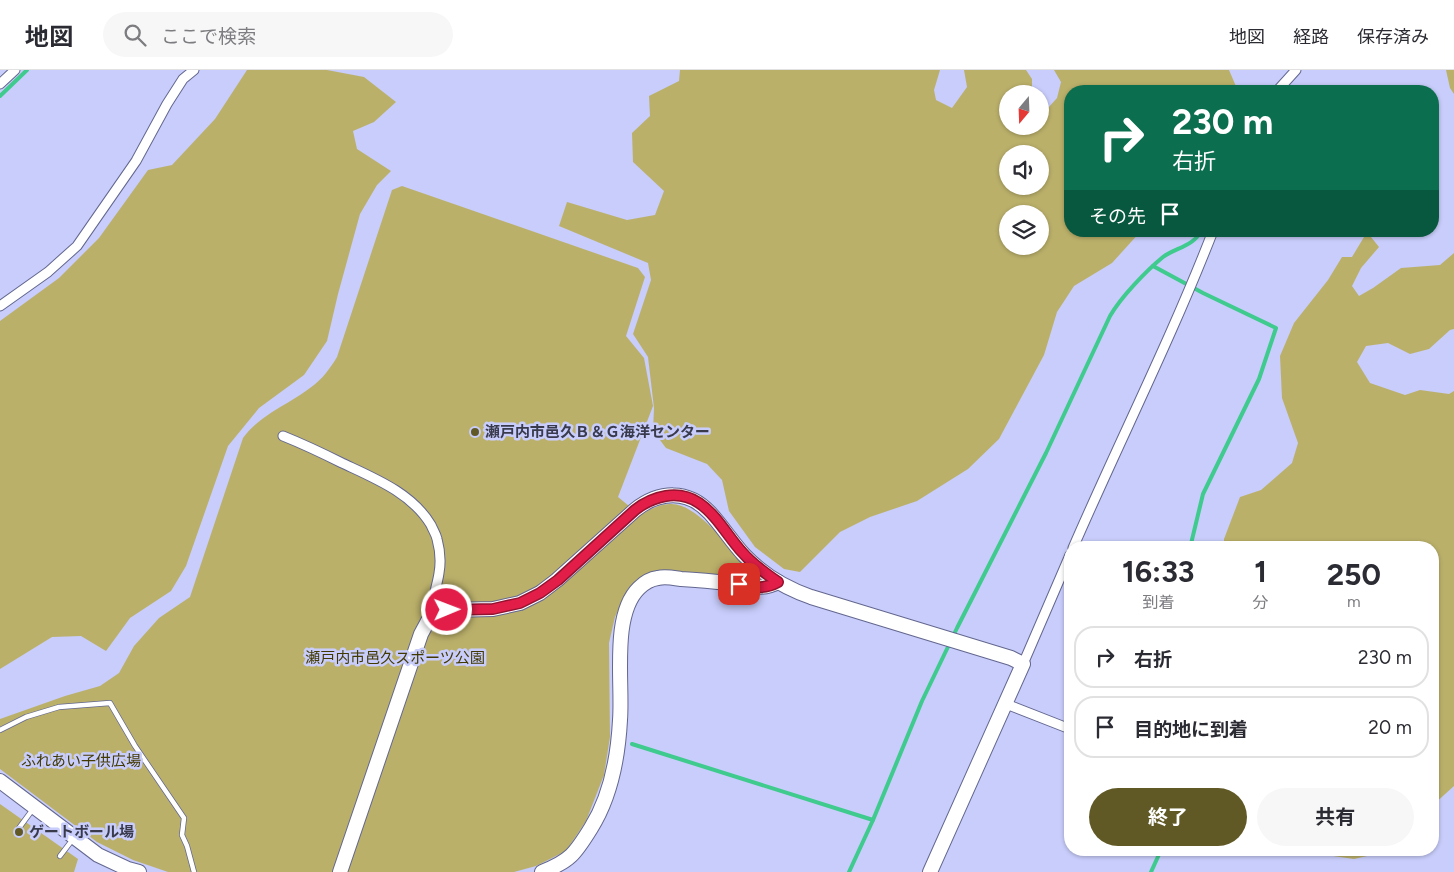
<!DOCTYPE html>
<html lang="ja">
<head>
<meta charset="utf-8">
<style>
	:root { --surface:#fff; --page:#f7f7f7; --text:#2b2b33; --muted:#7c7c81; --line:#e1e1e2; --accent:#615925 }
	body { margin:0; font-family:Figtree,"Noto Sans JP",sans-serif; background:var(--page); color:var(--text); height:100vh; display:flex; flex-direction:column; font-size:19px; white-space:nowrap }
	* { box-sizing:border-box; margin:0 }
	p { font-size:16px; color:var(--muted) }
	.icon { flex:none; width:28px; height:28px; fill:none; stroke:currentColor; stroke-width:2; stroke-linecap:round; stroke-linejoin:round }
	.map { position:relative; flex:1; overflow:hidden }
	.drawer { position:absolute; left:1064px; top:471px; width:375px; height:315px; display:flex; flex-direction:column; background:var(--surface); border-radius:20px; box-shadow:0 1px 4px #0004 }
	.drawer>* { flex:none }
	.hud { position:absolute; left:1064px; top:15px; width:375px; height:152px; border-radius:20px; box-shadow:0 1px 4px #0004; background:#0b6e4f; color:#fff; overflow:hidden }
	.needle { width:32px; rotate:199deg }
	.buttons { position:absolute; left:999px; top:15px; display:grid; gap:10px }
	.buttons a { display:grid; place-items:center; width:50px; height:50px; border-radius:50%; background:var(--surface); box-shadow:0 1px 4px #0004; font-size:25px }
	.pin { position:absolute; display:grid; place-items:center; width:42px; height:42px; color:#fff; margin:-21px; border-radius:10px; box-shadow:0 2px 8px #0006 }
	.me { position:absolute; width:55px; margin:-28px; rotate:89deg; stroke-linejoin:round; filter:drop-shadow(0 0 4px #0008) }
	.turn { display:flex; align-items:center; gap:18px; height:105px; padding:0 25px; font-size:22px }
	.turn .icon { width:65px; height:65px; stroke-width:2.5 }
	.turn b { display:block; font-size:35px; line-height:42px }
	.then { display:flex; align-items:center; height:48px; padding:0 25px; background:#0003; gap:10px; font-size:19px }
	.eta { display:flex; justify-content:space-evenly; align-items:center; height:85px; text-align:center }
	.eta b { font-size:30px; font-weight:700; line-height:35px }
	.button { display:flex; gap:10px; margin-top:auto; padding:10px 25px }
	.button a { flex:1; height:58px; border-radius:30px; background:var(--accent); color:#fff; font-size:20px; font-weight:700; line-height:58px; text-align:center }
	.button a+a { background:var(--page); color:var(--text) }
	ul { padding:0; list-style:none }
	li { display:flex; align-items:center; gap:15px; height:62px; margin:0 10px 8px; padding:0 15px; border:2px solid var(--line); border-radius:20px }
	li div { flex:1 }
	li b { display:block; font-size:19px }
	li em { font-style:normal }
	header { display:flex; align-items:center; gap:30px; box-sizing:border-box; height:70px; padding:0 25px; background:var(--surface); border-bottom:1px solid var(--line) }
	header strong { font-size:24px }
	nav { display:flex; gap:28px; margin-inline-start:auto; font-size:18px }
	.search { width:350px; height:45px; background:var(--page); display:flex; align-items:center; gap:12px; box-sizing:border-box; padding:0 18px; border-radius:28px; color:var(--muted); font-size:19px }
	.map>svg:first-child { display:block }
</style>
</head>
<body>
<header>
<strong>地図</strong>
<div class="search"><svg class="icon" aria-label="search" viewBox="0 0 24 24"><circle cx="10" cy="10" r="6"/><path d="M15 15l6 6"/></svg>ここで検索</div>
<nav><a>地図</a><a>経路</a><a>保存済み</a></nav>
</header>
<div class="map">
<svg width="1454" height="802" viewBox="0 0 1454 802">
	<rect width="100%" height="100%" fill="#c8cdfb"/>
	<g fill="#bbb06a" fill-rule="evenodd">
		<polygon points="247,0 327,0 364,7 396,32 374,52 353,61 357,79 391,101 377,115 360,144 338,224 327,271 304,305 259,338 228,376 186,496 171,521 130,548 106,581 81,566 52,567 0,599 0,251 59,208 99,168 148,100 172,95 215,49"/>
		<path d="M680,0H940L934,20L936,30L952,38L967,17L964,0H1026L1032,9V24H1008V56H1040V47L1057,28L1061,12L1054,0H1229L1238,21H1070V161H1141L1112,193L1074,216L1057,242L1044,285L999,369L968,399L917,431L870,447L840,462L800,502L784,499L755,477L729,441L722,410L707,394L666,378L653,361L654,338L648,287L633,264L651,210L648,193L559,156L567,132L627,150L655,145L664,121L633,92L632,63L650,46L649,26L679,11ZM1008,84H1040V116H1008ZM1008,144H1040V176H1008Z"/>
		<polygon points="1446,0 1454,0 1454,24 1450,18"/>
		<path d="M402,116L638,198L645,207L626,266L644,288L653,336L618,427L640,445C649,440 661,433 672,434C699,435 730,479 747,498L742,509L672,501H657L643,507L628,519L615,547L609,573L610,667L604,705L586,751L566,781L536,796L514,802H168L133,790L97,772L0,699V649L65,626L100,616L119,603L134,576L159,548L190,527L243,368C264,339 304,330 326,303C330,298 334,292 337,287L392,120Z"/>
		<polygon points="1367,162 1379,177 1361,198 1352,216 1359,226 1373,218 1401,198 1440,195 1454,183 1454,259 1450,260 1429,279 1410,284 1388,273 1366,276 1357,292 1370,313 1405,325 1420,320 1449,324 1454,321 1454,716 1433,735 1432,478 1224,477 1224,469 1240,427 1261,420 1292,393 1298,373 1282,328 1280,286 1294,253 1328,210 1342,187 1352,187"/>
		<polygon points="0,734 78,789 74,802 0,802"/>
		<polygon points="1291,780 1380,780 1376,784 1354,789"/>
	</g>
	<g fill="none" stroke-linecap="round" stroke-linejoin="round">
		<g stroke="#3fca8e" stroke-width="4">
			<polyline points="0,26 27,0"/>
			<polyline points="1153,196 1203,223 1276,258 1259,309 1203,424 1190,478"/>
			<polyline points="632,674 873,750"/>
			<path d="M849,802L873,750L922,631L957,558L1046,383L1110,246C1121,227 1146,201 1163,187C1175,178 1194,176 1201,161"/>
			<polyline points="1151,802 1161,780"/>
		</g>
		<defs>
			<g id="lane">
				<polyline points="0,660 26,647 59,637 110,633 135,676 184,748 182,765 187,776 194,802"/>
				<polyline points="19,758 33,739"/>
				<polyline points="60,786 73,769"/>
			</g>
			<g id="street">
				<polyline points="0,14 15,0"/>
				<polyline points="1277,21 1296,0"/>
				<polyline points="0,236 48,202 77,176 136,91 167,34 183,9 194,0"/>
				<path d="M283,366C303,374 322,383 342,393C374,408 412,423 431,455C433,460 436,464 437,469C440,480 441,492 439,503C437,518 430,530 437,544"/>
				<path d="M1073,478C1119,372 1171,269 1213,161"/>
				<polyline points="1023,594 1070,485"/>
				<polyline points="1006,634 1070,659"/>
			</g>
			<g id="secondary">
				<polyline points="0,711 98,785 128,799 139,802"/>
				<path d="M340,802L421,564L428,551L437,544L447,540L493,539L520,533L540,523L557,510L635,440C659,421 688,419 710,443C722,456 732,472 744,485C763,505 785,518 811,527L1011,588L1023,594L930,802"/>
				<path d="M542,802C570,791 575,784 591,758C611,726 618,688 620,650C623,613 611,545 639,518C644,513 650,509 658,508C665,506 674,508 681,509C700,510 719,512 737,514C752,516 764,520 778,512"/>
			</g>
		</defs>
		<use href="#lane" stroke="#63678f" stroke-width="6"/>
		<use href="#street" stroke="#63678f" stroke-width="11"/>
		<use href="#secondary" stroke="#63678f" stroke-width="16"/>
		<use href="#lane" stroke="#fff" stroke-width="4.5"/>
		<use href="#street" stroke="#fff" stroke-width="9"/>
		<use href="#secondary" stroke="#fff" stroke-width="14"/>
	</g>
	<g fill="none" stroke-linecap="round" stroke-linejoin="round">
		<defs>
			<path id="route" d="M447,540L493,539L520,533L540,523L558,510L635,440C653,426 678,419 699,433C717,445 728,467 742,482C752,494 765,503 778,512C764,520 754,517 739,514"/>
		</defs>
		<use href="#route" stroke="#92132f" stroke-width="12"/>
		<use href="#route" stroke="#e11d48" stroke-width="9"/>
	</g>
	<g fill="#615925" stroke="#c8cdfb" stroke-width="2">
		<circle cx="475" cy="362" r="5"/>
		<circle cx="19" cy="762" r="5"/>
	</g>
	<g text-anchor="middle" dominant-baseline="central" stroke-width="5" stroke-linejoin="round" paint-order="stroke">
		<g font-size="15" font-weight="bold" fill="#393b4d" stroke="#c8cdfb" text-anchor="start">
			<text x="485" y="362">瀬戸内市邑久Ｂ＆Ｇ海洋センター</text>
			<text x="29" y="762">ゲートボール場</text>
		</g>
		<g font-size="15" fill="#413900" stroke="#c8cdfb">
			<text x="395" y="588">瀬戸内市邑久スポーツ公園</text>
			<text x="81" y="691">ふれあい子供広場</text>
		</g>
	</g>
</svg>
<div class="buttons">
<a><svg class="needle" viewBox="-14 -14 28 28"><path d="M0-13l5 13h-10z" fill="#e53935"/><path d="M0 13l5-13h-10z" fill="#7c7c81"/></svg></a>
<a><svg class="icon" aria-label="sound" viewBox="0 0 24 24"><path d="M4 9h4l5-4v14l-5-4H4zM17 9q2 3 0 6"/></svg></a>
<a><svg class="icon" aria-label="layers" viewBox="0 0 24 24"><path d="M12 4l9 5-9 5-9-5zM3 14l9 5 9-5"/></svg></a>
</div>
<div class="pin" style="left:739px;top:514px;background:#d93025"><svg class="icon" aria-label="arrive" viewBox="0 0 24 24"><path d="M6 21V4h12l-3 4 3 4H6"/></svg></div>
<svg class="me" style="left:447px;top:540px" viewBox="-20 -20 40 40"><circle r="17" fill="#e11d48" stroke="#fff" stroke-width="3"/><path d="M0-11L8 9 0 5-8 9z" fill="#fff"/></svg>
<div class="hud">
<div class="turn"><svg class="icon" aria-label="right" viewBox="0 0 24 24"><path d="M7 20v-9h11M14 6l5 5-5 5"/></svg><div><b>230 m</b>右折</div></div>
<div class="then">その先<svg class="icon" aria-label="arrive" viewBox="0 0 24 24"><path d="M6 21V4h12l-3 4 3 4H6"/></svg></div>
</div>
<section class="drawer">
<div class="eta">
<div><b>16:33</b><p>到着</p></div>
<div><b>1</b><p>分</p></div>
<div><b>250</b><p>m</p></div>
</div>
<ul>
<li><svg class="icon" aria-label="right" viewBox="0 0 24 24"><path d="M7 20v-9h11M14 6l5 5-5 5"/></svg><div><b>右折</b></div><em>230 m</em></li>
<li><svg class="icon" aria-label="arrive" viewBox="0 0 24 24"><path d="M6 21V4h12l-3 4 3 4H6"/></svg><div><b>目的地に到着</b></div><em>20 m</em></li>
</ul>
<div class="button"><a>終了</a><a>共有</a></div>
</section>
</div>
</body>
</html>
